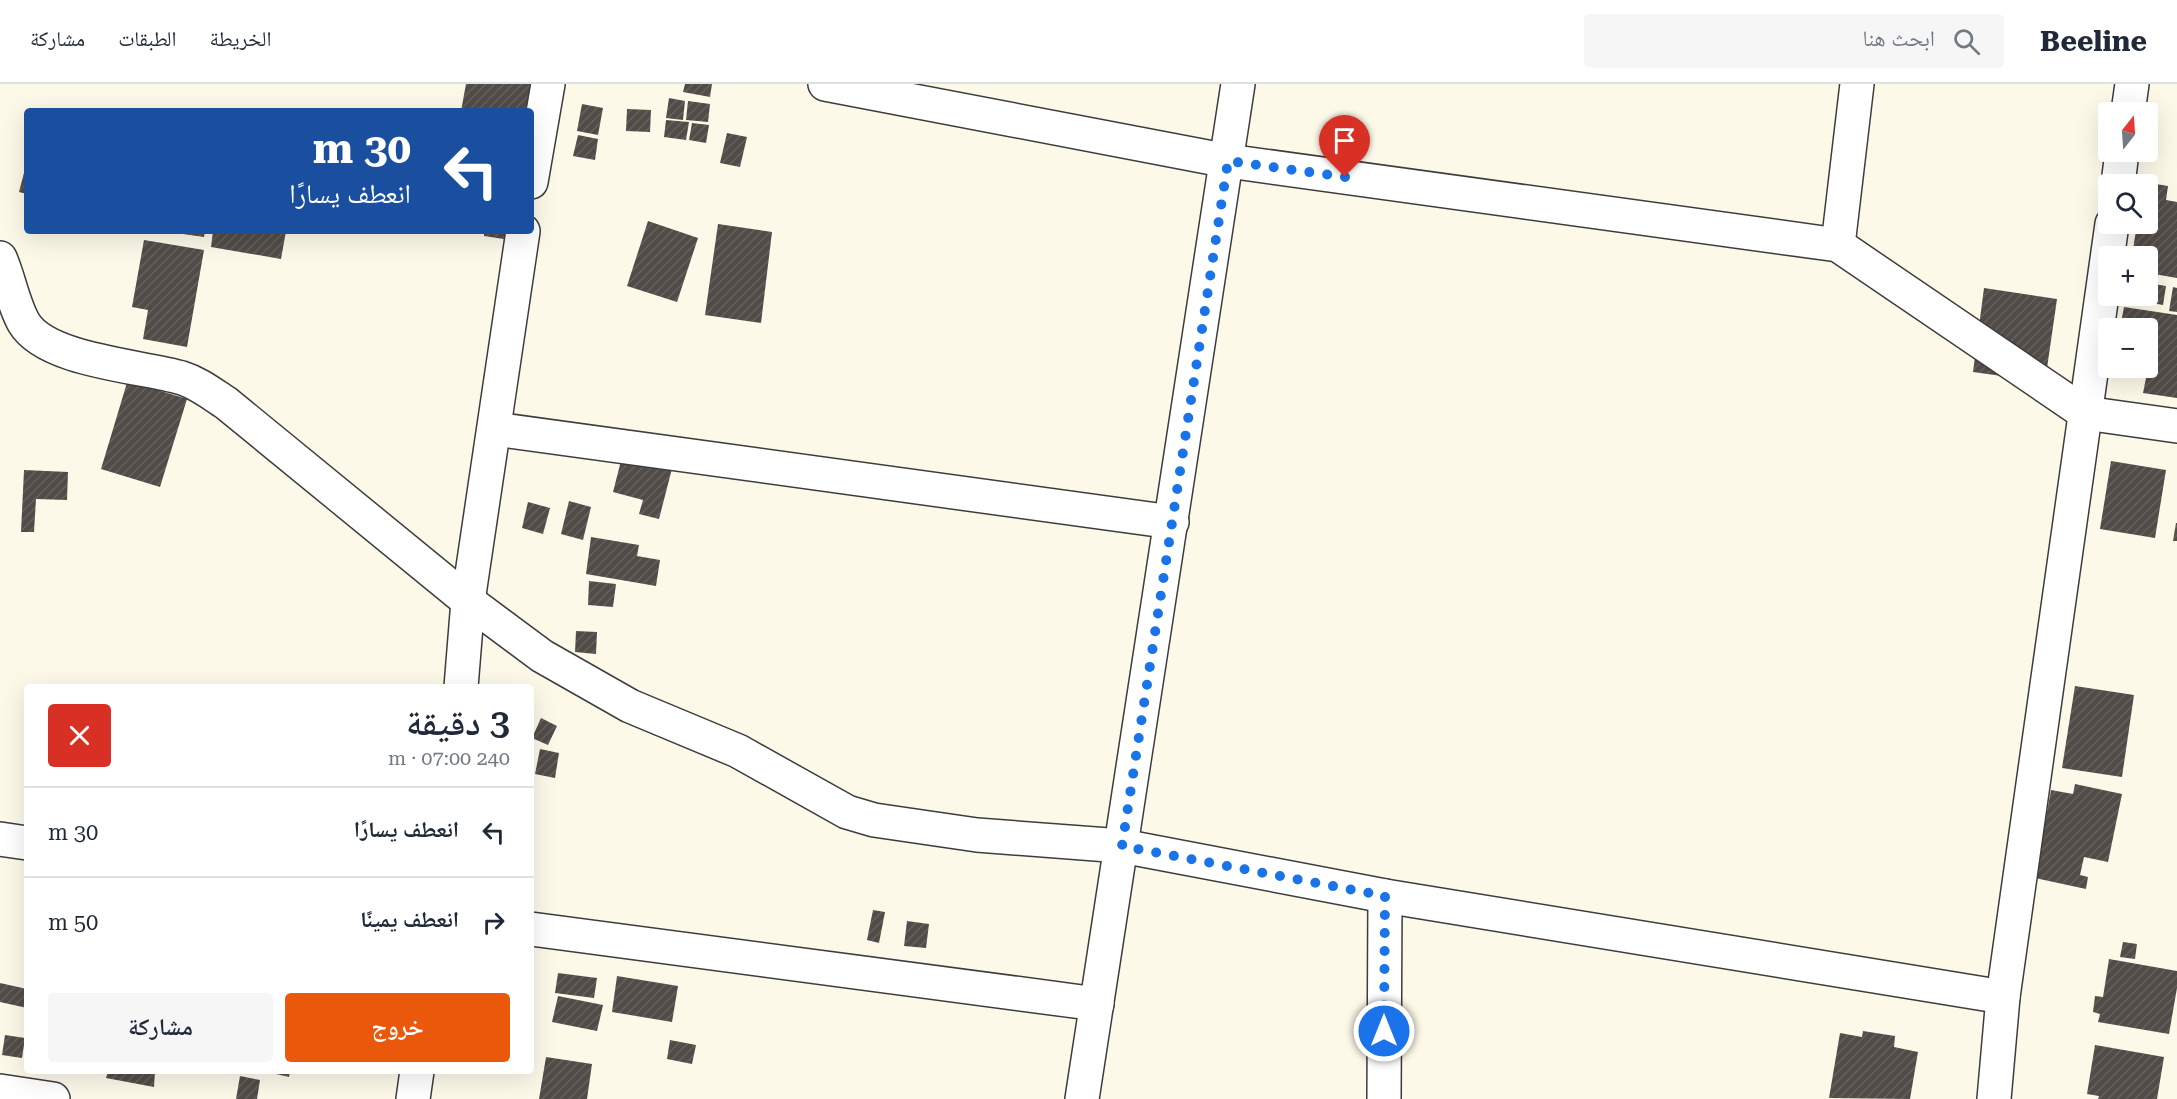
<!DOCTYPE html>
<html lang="ar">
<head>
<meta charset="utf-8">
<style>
	:root { --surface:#fff; --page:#f6f6f7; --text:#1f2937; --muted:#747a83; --line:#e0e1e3; --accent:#ea580c }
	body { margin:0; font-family:"Roboto Serif","Noto Naskh Arabic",serif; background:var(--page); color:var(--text); direction:rtl; height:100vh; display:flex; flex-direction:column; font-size:22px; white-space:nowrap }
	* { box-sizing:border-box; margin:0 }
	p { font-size:20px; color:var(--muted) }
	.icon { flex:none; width:33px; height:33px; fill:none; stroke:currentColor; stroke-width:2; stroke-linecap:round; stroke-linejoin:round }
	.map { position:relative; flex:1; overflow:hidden; direction:ltr }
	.details { position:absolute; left:24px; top:600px; width:510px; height:390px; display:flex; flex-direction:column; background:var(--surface); border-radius:6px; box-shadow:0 6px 24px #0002; direction:rtl }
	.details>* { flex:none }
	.guide { position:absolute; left:24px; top:24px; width:510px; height:126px; border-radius:6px; box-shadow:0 6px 24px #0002; direction:rtl; background:#1a4fa0; color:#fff; overflow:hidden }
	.needle { width:39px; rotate:17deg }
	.buttons { position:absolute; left:2098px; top:18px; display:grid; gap:12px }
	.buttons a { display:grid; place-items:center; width:60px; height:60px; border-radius:6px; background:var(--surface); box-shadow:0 6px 24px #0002; font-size:30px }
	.pin { position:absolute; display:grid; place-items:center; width:51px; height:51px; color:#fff; margin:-62px -26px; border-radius:50% 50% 50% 0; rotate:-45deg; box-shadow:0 0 6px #0007 }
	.pin .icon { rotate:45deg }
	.me { position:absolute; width:66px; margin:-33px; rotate:0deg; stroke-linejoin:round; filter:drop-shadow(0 0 4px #0008) }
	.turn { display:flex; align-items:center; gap:21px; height:126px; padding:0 24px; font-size:27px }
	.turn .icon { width:78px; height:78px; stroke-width:2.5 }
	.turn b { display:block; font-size:42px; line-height:51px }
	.round { display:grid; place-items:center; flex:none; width:63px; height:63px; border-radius:6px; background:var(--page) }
	.head { display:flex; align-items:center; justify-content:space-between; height:102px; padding:0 24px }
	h1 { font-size:36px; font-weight:600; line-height:45px }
	.button { display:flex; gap:12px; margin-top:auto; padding:12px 24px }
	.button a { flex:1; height:69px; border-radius:6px; background:var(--accent); color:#fff; font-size:24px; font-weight:600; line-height:69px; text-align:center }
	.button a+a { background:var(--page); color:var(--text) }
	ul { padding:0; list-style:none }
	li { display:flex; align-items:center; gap:18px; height:90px; padding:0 24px; border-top:2px solid var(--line) }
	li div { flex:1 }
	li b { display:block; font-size:22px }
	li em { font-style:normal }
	header { display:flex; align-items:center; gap:36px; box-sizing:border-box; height:84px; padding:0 30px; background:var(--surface); border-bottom:2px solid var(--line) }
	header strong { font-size:28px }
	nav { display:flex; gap:33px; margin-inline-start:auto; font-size:21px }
	.search { width:420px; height:54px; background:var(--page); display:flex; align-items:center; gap:15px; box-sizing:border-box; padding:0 21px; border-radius:6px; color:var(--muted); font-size:22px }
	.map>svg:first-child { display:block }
</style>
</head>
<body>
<header>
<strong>Beeline</strong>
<div class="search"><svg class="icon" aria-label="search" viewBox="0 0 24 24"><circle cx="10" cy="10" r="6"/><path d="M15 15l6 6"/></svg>ابحث هنا</div>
<nav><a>الخريطة</a><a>الطبقات</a><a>مشاركة</a></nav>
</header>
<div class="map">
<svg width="2177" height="1015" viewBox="0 0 2177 1015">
	<defs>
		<pattern id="building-hatch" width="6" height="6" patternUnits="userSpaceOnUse" patternTransform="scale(1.5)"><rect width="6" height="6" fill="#524c48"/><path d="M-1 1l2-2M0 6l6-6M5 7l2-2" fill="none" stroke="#66615e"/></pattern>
	</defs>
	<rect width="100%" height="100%" fill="#fdf9e9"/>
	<g fill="url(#building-hatch)">
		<polygon points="466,0 534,0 529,27 461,27"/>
		<polygon points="685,0 712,0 710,13 683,8"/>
		<polygon points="669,14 685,17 683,36 666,34"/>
		<polygon points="688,17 710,20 708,38 686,36"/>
		<polygon points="582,20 603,24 598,51 577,47"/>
		<polygon points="627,25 651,26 650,48 626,47"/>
		<polygon points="666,36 689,38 686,56 664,53"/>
		<polygon points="692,39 709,41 706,59 689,56"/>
		<polygon points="727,49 747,53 740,83 720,79"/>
		<polygon points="578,51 598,55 595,76 573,72"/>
		<polygon points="26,81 27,81 27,110 19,108"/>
		<polygon points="2144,98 2168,102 2166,116 2177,118 2177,194 2148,189 2148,172 2132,172 2137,140 2148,140 2148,100 2144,100"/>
		<polygon points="648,137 698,154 677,218 627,202"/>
		<polygon points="718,140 772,148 761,239 705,231"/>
		<polygon points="183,147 205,147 204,153 183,150"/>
		<polygon points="213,147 286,147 281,175 211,163"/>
		<polygon points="484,147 511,147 510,156 484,152"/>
		<polygon points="144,156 204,166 187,263 143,255 148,226 132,223"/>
		<polygon points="2148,199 2166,202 2163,221 2130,215 2131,212 2148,212"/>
		<polygon points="2173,203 2177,204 2177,228 2169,227"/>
		<polygon points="1984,204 2057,215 2045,298 1973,288"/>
		<polygon points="2124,223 2177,231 2177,314 2143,309 2148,284 2148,244 2120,244"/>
		<polygon points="129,292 141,301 187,315 160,403 101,385"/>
		<polygon points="624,365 674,377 659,435 639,430 643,416 613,408"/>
		<polygon points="2111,377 2166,386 2155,454 2100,445"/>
		<polygon points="24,386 68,388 67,416 36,415 34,448 21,448"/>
		<polygon points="569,417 591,423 583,456 561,450"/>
		<polygon points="528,418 550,424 543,450 522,444"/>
		<polygon points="2176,439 2177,439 2177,457 2173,457"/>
		<polygon points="591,453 639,461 637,472 660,476 656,502 586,490"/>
		<polygon points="589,497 616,500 613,523 588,521"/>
		<polygon points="576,547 597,548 596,570 575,568"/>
		<polygon points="2075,602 2134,611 2122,693 2062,684"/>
		<polygon points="541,634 557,642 548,661 532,654"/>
		<polygon points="540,665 559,669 555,694 535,690"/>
		<polygon points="2075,700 2122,710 2108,778 2084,773 2080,791 2088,793 2086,805 2035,794 2051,706 2073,710"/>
		<polygon points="873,826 885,828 879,859 867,856"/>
		<polygon points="907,837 929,840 926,864 904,862"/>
		<polygon points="2123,858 2137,860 2135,875 2120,873"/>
		<polygon points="2109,875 2177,887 2177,904 2169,950 2098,938 2100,930 2093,928 2095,912 2103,913"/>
		<polygon points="558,889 597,894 594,914 555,909"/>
		<polygon points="617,892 678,902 672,938 612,928"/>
		<polygon points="0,899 27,905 27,924 0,918"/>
		<polygon points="558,912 603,921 597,947 552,938"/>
		<polygon points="1863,947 1895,952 1894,963 1918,968 1910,1015 1829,1014 1840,949 1862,953"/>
		<polygon points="5,951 25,954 22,974 2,971"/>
		<polygon points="670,956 696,961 692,980 667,975"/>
		<polygon points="2095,961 2164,973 2157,1015 2098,1015 2099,1012 2087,1010"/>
		<polygon points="546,973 592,980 587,1015 539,1015"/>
		<polygon points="108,987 155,987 154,1003 106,994"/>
		<polygon points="263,987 290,987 289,993"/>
		<polygon points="240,992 260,996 257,1015 236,1015"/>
	</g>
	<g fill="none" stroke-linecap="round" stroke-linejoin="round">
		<defs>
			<g id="minor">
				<polyline points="825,0 1228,77 1838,161 2085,329 2177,342"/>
				<polyline points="2128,28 2132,0"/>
				<polyline points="531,98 548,0"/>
				<polyline points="2118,100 2122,68"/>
				<polyline points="1838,161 1857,0"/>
				<path d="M0,174C9,194 13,220 24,239C47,277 141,282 182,294C198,299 212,310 226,319L468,517L542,572L630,622L738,667L847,728L874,736L977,751L1122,762L1385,812L2003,913"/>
				<polyline points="495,345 1172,438"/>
				<polyline points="461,603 468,517 523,147"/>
				<polyline points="0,755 27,759"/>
				<polyline points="531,845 1097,920"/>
				<polyline points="0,1007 53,1015"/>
				<polyline points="413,1015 417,987"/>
				<polyline points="1082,1015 1238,0"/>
				<polyline points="1384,1015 1385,812"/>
				<polyline points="1994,1015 2003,913 2112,140"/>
			</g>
		</defs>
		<use href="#minor" stroke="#3d3d3d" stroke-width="36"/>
		<use href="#minor" stroke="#fff" stroke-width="33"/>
	</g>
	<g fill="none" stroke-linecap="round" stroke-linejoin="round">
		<polyline stroke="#1a73e8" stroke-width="10" stroke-dasharray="0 18" points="1345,93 1228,77 1122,762 1385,812 1384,947"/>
	</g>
</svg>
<div class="buttons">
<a><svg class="needle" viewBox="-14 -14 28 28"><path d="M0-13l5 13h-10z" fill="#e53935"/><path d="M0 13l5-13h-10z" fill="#747a83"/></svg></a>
<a><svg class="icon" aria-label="search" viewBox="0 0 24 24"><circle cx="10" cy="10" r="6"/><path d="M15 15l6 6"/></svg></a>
<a>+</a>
<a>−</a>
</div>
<div class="pin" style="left:1345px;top:93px;background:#d93025"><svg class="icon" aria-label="arrive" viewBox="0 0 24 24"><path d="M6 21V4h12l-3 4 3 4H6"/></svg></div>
<svg class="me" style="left:1384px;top:947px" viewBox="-20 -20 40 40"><circle r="17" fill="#1a73e8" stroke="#fff" stroke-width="3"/><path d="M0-11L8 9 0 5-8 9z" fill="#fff"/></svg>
<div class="guide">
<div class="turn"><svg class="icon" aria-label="left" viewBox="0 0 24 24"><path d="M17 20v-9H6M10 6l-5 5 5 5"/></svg><div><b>30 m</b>انعطف يسارًا</div></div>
</div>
<section class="details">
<div class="head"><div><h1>3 دقيقة</h1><p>240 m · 07:00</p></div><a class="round" style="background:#d93025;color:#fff"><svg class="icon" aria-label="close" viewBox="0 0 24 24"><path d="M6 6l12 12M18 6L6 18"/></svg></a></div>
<ul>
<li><svg class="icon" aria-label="left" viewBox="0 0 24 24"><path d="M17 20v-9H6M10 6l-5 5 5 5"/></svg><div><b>انعطف يسارًا</b></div><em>30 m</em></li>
<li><svg class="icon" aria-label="right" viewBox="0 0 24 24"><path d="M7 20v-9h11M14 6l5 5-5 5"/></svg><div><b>انعطف يمينًا</b></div><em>50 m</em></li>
</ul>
<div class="button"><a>خروج</a><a>مشاركة</a></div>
</section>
</div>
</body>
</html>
